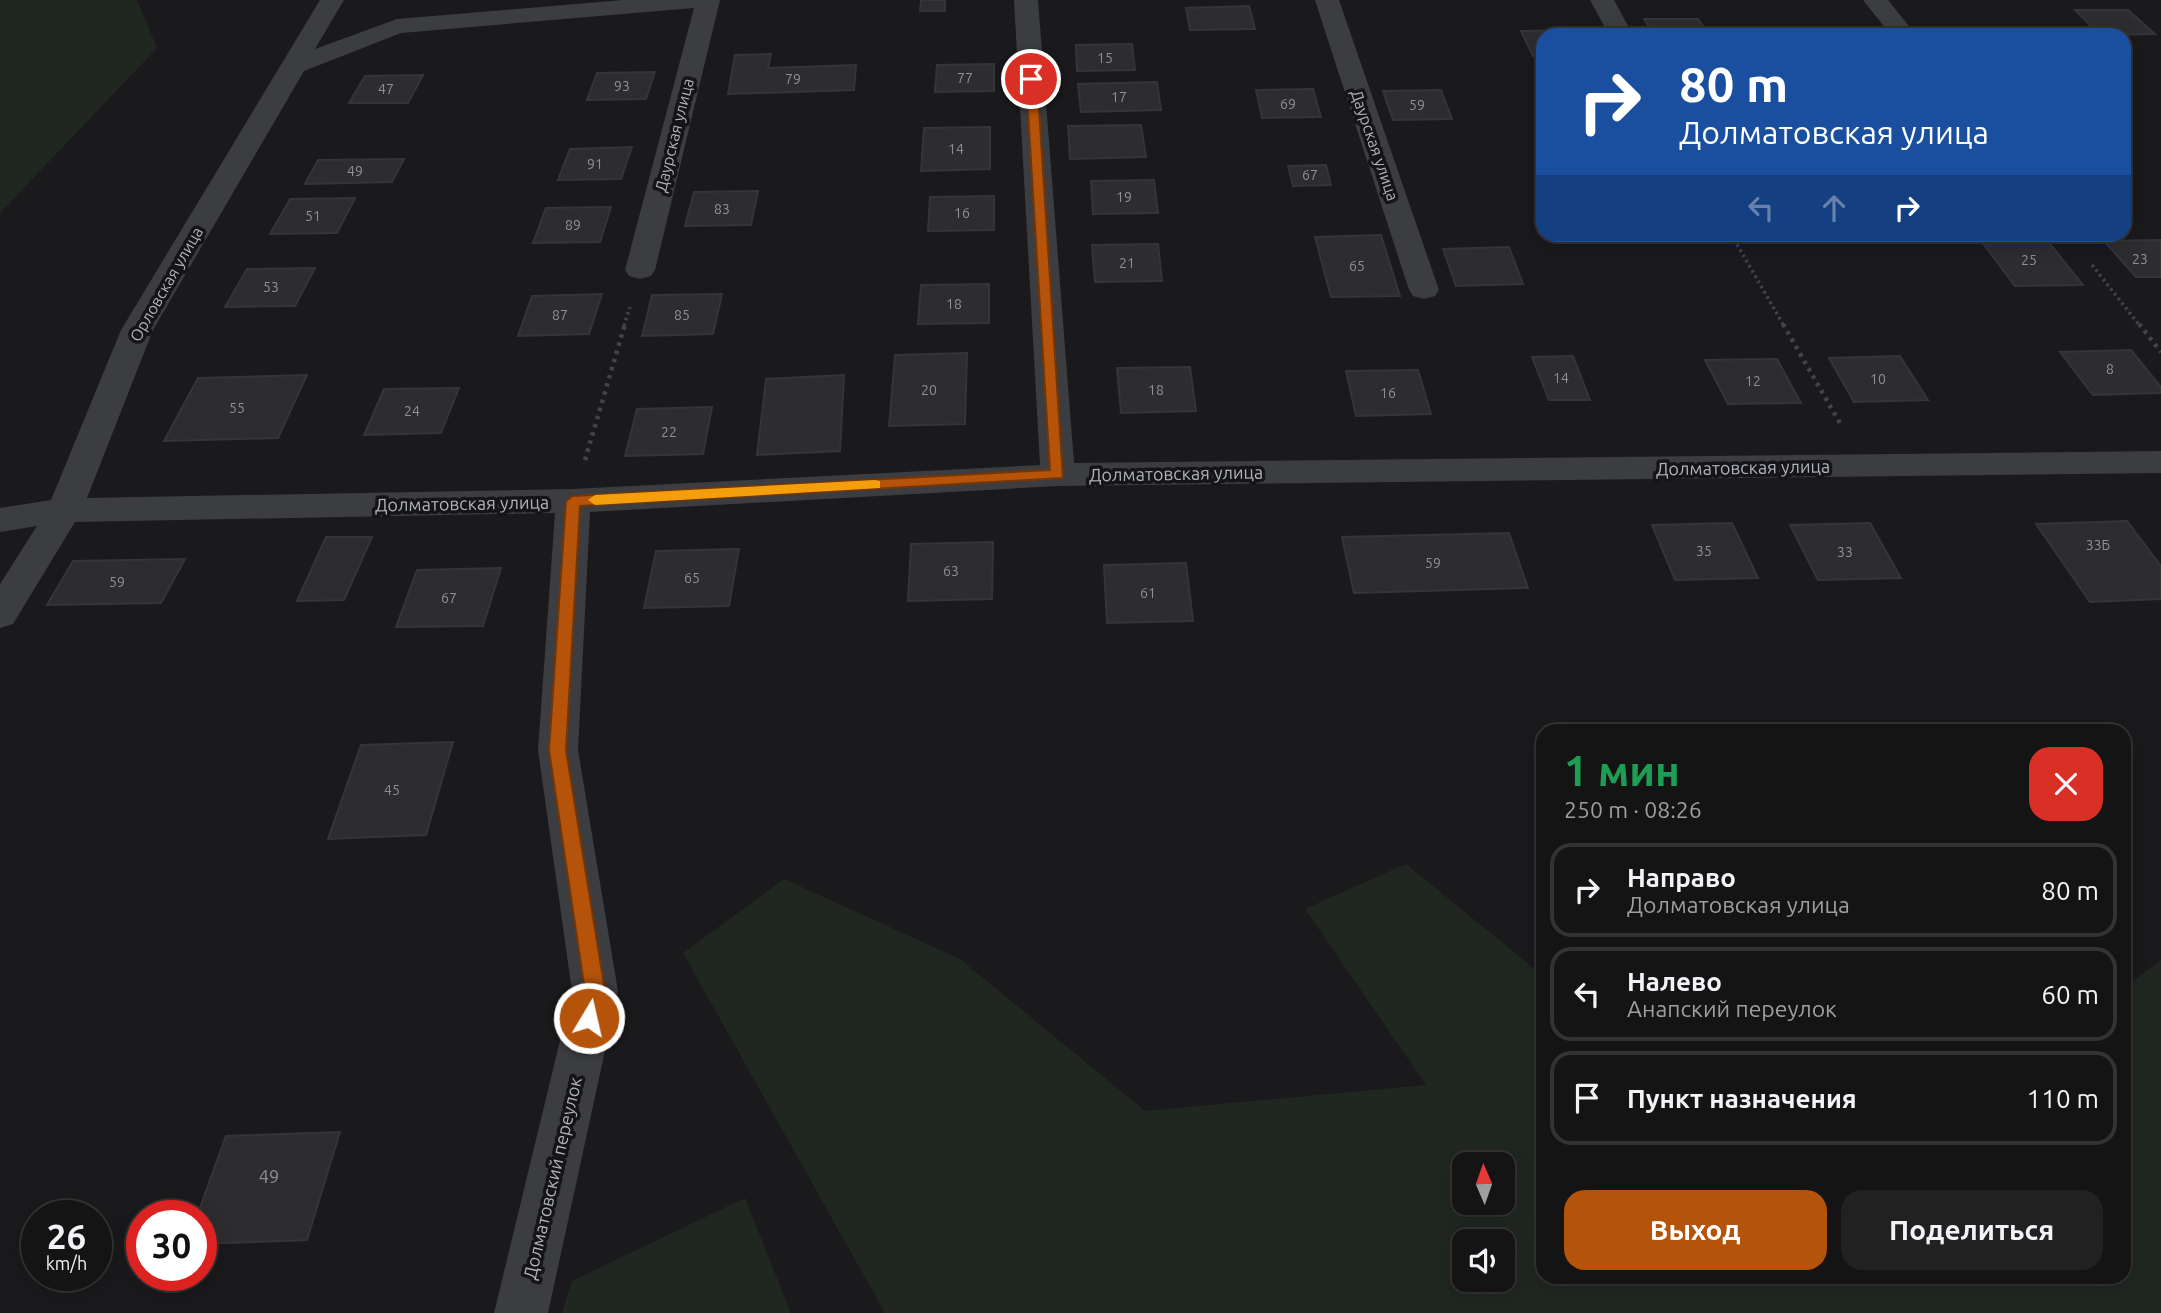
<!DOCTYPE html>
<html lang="ru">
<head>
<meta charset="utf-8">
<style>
	:root { --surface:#141415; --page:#212122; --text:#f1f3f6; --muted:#9d9ea0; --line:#333334; --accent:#b45309 }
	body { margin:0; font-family:Ubuntu,sans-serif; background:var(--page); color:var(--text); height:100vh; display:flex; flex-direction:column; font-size:26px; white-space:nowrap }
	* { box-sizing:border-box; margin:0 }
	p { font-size:23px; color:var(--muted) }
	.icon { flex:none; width:38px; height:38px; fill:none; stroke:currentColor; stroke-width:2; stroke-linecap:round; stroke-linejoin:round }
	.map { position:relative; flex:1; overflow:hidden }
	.sheet { position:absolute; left:1536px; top:724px; width:595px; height:560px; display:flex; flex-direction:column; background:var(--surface); border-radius:21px; box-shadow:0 4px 18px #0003,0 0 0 2px var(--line) }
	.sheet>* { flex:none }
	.hud { position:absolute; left:1536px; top:28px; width:595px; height:214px; border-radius:21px; box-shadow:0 4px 18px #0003,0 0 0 2px var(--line); background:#1a4fa0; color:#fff; overflow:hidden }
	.needle { width:46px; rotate:358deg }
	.controls { position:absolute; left:1452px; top:1152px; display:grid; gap:14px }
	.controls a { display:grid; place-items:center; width:63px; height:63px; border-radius:14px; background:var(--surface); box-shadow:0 4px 18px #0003,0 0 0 2px var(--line); font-size:35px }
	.speed { position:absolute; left:21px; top:1200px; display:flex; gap:14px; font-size:35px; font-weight:700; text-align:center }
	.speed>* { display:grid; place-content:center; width:91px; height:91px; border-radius:50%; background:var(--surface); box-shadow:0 4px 18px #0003,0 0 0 2px var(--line); line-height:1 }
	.speed small { font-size:18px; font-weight:400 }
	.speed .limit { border:10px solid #d22; background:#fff; color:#111 }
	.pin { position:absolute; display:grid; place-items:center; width:60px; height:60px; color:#fff; margin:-30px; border:4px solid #fff; border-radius:50%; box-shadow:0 2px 7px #0007 }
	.me { position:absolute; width:77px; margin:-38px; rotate:9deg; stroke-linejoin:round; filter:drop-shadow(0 0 5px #0008) }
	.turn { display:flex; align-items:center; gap:24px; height:147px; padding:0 28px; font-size:32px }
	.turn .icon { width:91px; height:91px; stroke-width:2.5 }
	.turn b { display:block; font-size:49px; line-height:60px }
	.lanes { display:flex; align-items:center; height:66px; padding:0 28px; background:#0003; justify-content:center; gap:35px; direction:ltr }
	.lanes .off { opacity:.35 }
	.round { display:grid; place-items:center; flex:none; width:74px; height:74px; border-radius:21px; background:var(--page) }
	.head { display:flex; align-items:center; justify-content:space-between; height:119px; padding:0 28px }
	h1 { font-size:42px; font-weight:700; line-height:52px; color:#1e9e55 }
	.action { display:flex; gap:14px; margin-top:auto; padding:14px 28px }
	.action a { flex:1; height:80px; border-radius:21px; background:var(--accent); color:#fff; font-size:28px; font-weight:700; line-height:80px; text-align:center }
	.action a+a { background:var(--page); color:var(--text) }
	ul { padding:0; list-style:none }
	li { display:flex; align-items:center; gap:21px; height:94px; margin:0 14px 10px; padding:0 14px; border:4px solid var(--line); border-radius:21px }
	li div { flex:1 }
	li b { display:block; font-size:26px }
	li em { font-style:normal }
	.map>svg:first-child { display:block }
</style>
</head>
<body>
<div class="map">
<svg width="2161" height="1313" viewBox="0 0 2161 1313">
	<rect width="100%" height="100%" fill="#1a1a1c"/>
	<g fill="#202721" fill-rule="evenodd">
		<polygon points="0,0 137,0 157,48 0,213"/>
		<path d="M1406,864L1543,976L1544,1278H2124L2125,987L2161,960V1313H885L683,953L784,879L960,959L1145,1111L1426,1085L1305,909ZM1465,1164H1503V1202H1465ZM1465,1241H1503V1279H1465Z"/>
		<polygon points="745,1198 791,1313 562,1313 572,1281"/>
	</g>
	<g fill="#2d2d30" stroke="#343538" stroke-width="2">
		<polygon points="921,0 945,0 945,11 920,11"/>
		<polygon points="1249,6 1255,29 1190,30 1186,8"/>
		<polygon points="2075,10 2128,10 2155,34 2100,35"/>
		<polygon points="1644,19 1698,19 1709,35 1654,35"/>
		<polygon points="1981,27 1988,35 1933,35 1927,28"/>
		<polygon points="1812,29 1858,29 1862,35 1816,35"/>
		<polygon points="1575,30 1578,35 1544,35 1544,56 1533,56 1521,31"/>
		<polygon points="1132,44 1135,70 1077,71 1076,45"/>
		<polygon points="771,54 768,68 856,65 854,90 728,94 735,55"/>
		<polygon points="994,64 994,91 935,92 937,65"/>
		<polygon points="655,72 646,99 587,100 597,73"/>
		<polygon points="423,75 408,103 349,103 365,76"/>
		<polygon points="1157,82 1161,110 1081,112 1078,84"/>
		<polygon points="1313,89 1321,117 1262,118 1256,90"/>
		<polygon points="1441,90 1452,119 1393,120 1383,91"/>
		<polygon points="1141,125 1146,157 1070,159 1068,126"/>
		<polygon points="990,127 990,169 921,171 924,128"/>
		<polygon points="632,147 621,179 558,180 570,149"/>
		<polygon points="404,159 392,182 305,184 318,160"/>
		<polygon points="1326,165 1331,185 1293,186 1288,166"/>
		<polygon points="1154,180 1158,213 1093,214 1091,181"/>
		<polygon points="758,191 751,225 685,226 694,192"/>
		<polygon points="994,196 994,230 928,231 930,197"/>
		<polygon points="355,198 337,233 270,234 290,199"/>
		<polygon points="611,207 600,242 533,243 546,208"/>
		<polygon points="1976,234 2042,234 2083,285 2015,286"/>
		<polygon points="1381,235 1400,296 1331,297 1315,237"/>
		<polygon points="2161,240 2161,277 2136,277 2104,241"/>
		<polygon points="1158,244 1162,281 1095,282 1092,245"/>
		<polygon points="1509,247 1523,284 1456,286 1443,249"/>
		<polygon points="315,268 295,306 225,307 247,269"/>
		<polygon points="989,284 989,323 918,324 921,285"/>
		<polygon points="602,294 589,334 518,336 532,296"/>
		<polygon points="722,294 713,334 642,336 652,295"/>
		<polygon points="2131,350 2161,387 2161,393 2093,395 2060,352"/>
		<polygon points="967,353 965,424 889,426 895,355"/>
		<polygon points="1573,356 1590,400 1549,400 1532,357"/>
		<polygon points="1900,356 1928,400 1854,402 1829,358"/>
		<polygon points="1777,359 1801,403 1728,404 1705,360"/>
		<polygon points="1190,367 1196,411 1121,413 1117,368"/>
		<polygon points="1418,370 1431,414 1356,416 1346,371"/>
		<polygon points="307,375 278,438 164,441 198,378"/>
		<polygon points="844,375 840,451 757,455 766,379"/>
		<polygon points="459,388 441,433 364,435 384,389"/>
		<polygon points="712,407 703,454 625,456 637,409"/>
		<polygon points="2127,521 2161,566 2161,599 2090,602 2036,524"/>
		<polygon points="1732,523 1758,578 1675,580 1652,525"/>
		<polygon points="1870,523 1901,578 1818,580 1790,525"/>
		<polygon points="1509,533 1528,588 1354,593 1342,537"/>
		<polygon points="326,537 372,537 344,600 297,601"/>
		<polygon points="993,542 992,599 908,601 911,544"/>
		<polygon points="739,549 729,606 644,608 656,551"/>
		<polygon points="185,559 161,603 47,605 73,561"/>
		<polygon points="1186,563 1193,621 1107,623 1104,565"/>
		<polygon points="501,568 483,626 396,627 417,570"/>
		<polygon points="453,742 426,835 328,839 361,745"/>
		<polygon points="340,1132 307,1240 201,1244 201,1216 197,1216 226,1136"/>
	</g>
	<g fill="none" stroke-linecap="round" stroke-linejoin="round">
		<g stroke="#424447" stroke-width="3.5" stroke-dasharray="2.5 3.5" stroke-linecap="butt">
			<polyline points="1731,234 1784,326"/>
			<polyline points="2092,265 2140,326"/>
			<polyline points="624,326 630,307"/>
		</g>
		<g stroke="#424447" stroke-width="4.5" stroke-dasharray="3.5 5" stroke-linecap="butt">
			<polyline points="1783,324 1841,425"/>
			<polyline points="2139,324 2161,352"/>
			<polyline points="585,460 625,324"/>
		</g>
		<g fill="#3c3d41" fill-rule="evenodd">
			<polygon points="320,0 344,0 315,49 397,19 623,0 720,0 655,270 651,276 640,279 629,276 625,270 694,8 401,33 304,71 153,330 87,498 573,489 1040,465 1014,0 1038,0 1074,463 2161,451 2161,473 1058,486 590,512 578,750 618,991 548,1313 494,1313 572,991 538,750 555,513 75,522 13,624 0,628 0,584 37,526 0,532 0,508 51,500 121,330"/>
			<polygon points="1315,0 1339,0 1439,290 1435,296 1424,299 1413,296 1409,290"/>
			<polygon points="1590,0 1614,0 1633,35 1609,35"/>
			<polygon points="1863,0 1888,0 1916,35 1891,35"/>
			<path d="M2054,234H2083V235L2079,241C2068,244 2061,244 2054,234Z"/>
		</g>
	</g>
	<polygon fill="#b45309" stroke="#753606" stroke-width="2" points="1031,76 1037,79 1063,478 580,506 566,750 605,991 596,1024 589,1027 582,1024 579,1018 585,991 549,750 566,501 573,496 1050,470 1026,79"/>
	<polygon fill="#f59e0b" points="875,480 880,481 880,488 595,505 588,500 595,495"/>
	<g text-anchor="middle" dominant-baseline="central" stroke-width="7" stroke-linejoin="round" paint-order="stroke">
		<g font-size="14" fill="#8d9097">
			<text x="1105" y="58">15</text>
			<text x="965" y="78">77</text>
			<text x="793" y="79">79</text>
			<text x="622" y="86">93</text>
			<text x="386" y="89">47</text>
			<text x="1119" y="97">17</text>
			<text x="1288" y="104">69</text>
			<text x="1417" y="105">59</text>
			<text x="956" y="149">14</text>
			<text x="595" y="164">91</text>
			<text x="355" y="171">49</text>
			<text x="1310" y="175">67</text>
			<text x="1124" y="197">19</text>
			<text x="722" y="209">83</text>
			<text x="962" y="213">16</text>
			<text x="313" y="216">51</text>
			<text x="573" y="225">89</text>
			<text x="2140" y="259">23</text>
			<text x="2029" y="260">25</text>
			<text x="1127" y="263">21</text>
			<text x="1357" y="266">65</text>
			<text x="271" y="287">53</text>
			<text x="954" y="304">18</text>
			<text x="560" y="315">87</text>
			<text x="682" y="315">85</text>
			<text x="2110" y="369">8</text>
			<text x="1561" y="378">14</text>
			<text x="1878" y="379">10</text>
			<text x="1753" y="381">12</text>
			<text x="929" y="390">20</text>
			<text x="1156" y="390">18</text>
			<text x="1388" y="393">16</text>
			<text x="237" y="408">55</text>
			<text x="412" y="411">24</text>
			<text x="669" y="432">22</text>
			<text x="2098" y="545">33Б</text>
			<text x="1704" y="551">35</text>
			<text x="1845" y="552">33</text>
			<text x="1433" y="563">59</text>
			<text x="951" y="571">63</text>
			<text x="692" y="578">65</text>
			<text x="117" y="582">59</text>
			<text x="1148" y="593">61</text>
			<text x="449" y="598">67</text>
			<text x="392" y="790">45</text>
		</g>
		<g font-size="16" fill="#aeb2ba" stroke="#151517">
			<text transform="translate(674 135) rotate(-76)">Даурская улица</text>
			<text transform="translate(1375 145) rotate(71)">Даурская улица</text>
			<text transform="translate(166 284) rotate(-60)">Орловская улица</text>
		</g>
		<g font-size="18" fill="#aeb2ba" stroke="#151517">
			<text transform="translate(1743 467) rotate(-1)">Долматовская улица</text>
			<text transform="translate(1176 473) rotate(-1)">Долматовская улица</text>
			<text transform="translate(462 503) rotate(-1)">Долматовская улица</text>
			<text transform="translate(552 1178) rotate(-77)">Долматовский переулок</text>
		</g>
		<g font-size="18" fill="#8d9097">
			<text x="269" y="1176">49</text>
		</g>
	</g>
</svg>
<div class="controls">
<a><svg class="needle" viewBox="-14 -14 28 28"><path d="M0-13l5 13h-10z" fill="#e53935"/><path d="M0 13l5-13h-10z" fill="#9d9ea0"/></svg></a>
<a><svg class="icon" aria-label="sound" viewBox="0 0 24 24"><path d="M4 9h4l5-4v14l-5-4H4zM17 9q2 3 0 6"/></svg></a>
</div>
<div class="speed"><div>26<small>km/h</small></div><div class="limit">30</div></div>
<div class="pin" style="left:1031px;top:79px;background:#d93025"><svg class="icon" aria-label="arrive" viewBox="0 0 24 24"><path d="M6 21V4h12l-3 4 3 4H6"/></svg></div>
<svg class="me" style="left:589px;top:1018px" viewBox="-20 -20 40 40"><circle r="17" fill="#b45309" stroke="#fff" stroke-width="3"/><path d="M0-11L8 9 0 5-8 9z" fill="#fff"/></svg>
<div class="hud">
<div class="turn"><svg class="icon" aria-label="right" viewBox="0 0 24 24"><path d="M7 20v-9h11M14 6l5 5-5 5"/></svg><div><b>80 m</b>Долматовская улица</div></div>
<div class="lanes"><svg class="icon off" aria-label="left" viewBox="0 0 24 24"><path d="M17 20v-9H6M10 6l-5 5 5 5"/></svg><svg class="icon off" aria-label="ahead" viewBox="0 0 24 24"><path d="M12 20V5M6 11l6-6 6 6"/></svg><svg class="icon" aria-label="right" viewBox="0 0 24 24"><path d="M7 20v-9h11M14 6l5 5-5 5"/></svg></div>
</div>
<section class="sheet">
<div class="head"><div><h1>1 мин</h1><p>250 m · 08:26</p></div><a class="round" style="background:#d93025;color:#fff"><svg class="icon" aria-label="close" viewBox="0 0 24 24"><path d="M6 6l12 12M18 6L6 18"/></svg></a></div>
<ul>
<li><svg class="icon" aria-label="right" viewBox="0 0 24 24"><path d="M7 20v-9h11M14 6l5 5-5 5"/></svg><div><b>Направо</b><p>Долматовская улица</p></div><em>80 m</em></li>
<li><svg class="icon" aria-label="left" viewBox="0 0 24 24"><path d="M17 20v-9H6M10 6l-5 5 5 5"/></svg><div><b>Налево</b><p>Анапский переулок</p></div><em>60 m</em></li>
<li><svg class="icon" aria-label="arrive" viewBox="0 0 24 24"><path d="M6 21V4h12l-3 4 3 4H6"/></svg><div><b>Пункт назначения</b></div><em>110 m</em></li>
</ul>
<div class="action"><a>Выход</a><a>Поделиться</a></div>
</section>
</div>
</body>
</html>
